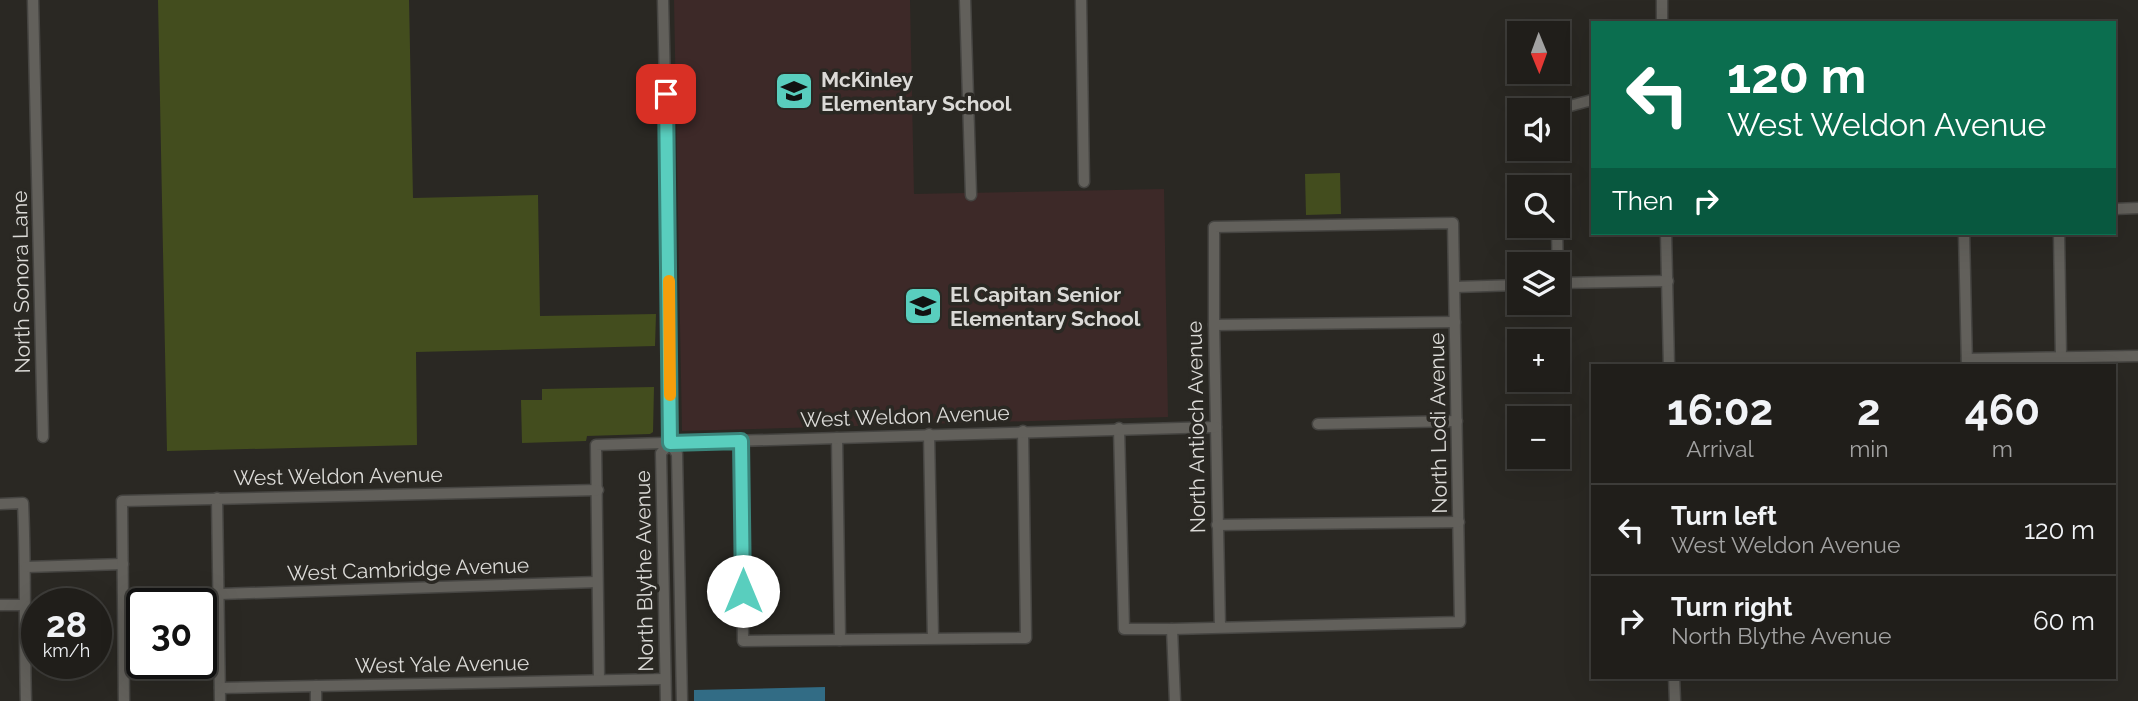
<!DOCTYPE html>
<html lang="en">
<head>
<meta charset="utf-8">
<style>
	:root { --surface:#201e1a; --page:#2d2b27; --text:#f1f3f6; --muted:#a2a2a2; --line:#3d3c39 }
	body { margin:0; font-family:Raleway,sans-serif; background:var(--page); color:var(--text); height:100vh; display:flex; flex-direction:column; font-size:26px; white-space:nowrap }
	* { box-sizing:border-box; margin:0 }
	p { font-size:23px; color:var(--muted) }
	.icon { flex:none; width:38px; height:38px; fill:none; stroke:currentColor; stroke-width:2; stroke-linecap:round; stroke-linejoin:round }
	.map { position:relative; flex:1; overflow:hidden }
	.panel { position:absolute; left:1591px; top:364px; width:525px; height:315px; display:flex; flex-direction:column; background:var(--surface); border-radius:0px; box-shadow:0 7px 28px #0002,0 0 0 2px var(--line) }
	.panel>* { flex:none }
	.hud { position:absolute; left:1591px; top:21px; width:525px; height:214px; border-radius:0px; box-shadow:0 7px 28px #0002,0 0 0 2px var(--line); background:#0b6e4f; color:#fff; overflow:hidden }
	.needle { width:46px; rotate:179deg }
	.controls { position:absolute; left:1507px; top:21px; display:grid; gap:14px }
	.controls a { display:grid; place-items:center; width:63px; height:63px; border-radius:0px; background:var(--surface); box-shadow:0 7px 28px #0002,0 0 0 2px var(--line); font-size:35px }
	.speed { position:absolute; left:21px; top:588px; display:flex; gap:14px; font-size:35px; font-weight:700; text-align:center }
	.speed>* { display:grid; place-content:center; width:91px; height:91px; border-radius:50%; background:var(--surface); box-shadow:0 7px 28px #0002,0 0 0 2px var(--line); line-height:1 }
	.speed small { font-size:18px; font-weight:400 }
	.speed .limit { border:4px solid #111; border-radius:10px; background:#fff; color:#111 }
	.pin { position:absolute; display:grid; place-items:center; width:60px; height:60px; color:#fff; margin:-30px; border-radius:14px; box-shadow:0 4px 10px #0006 }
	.me { position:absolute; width:77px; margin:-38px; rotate:0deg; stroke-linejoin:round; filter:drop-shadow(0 0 5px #0008) }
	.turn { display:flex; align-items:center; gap:24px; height:147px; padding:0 21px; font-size:32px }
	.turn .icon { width:91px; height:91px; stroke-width:2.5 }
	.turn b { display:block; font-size:49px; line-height:60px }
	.then { display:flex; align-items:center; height:66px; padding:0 21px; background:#0003; gap:14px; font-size:26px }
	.eta { display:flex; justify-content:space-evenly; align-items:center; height:119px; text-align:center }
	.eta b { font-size:42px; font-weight:700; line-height:49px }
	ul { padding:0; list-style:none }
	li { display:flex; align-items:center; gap:21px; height:91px; padding:0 21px; border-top:2px solid var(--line) }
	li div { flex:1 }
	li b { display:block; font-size:26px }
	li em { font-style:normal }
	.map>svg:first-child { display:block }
</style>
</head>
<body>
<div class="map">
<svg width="2138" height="701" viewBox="0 0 2138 701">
	<rect width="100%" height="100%" fill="#2a2823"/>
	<polygon fill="#3d2928" points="674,0 910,0 914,194 1164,189 1168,417 682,431"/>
	<g fill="#434d1e">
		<polygon points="158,0 409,0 413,198 538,195 540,316 656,314 655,346 416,352 417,445 167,451"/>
		<polygon points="1340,173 1341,214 1306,215 1305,174"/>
		<polygon points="654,387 653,432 650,434 587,436 586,441 522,443 521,400 542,400 542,389"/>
	</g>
	<polygon fill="#326c85" points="825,687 825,701 694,701 694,690"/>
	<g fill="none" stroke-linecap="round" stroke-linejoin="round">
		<defs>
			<g id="minor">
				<polyline points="33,0 43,437"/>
				<polyline points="663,0 669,262 670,443 677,454 682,701"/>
				<polyline points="965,0 971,195"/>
				<polyline points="1081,0 1084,182"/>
				<polyline points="1662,0 1662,23"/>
				<polyline points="1555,110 1592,100"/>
				<polyline points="2114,209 2138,208"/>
				<polyline points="1557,226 1558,283"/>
				<polyline points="1666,233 1669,366"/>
				<polyline points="1964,233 1967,366"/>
				<polyline points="2059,233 2061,357"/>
				<polyline points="1558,283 1668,281"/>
				<polyline points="1455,287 1519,285"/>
				<polyline points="1214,325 1455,322"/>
				<polyline points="1967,359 2138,356"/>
				<polyline points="1318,424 1457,421"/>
				<polyline points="1119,428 1124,629 1172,629 1460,622 1453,223 1214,227 1214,325 1220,628"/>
				<polyline points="929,434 933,638"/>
				<polyline points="837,438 840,640"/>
				<polyline points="741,441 743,641 1026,638 1023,431"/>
				<polyline points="217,498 220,701"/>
				<path d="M0,504L23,503C26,569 24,635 26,701"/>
				<polyline points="1217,525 1459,522"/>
				<polyline points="26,567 123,564"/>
				<polyline points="220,594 597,582"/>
				<polyline points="0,605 24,605"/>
				<polyline points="1172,629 1175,701"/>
				<polyline points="1674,677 1675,701"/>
				<polyline points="599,680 596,445 1216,427"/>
				<polyline points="316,686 316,701"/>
				<polyline points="220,688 665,679"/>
				<polyline points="124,701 122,501 598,490"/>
				<polyline points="666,701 661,453 670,443"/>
			</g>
		</defs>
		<use href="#minor" stroke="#464542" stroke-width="13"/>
		<use href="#minor" stroke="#62605b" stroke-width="10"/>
	</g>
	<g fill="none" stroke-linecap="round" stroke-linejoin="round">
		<defs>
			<polyline id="route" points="666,94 670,443 741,441 743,591"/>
		</defs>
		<use href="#route" stroke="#3a867c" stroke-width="18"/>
		<use href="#route" stroke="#59cebe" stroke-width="12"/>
		<polyline stroke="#f59e0b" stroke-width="12" points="669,281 670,395"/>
	</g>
	<defs>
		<symbol id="school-square" viewBox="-11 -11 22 22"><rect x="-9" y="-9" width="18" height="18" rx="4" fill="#59cebe" stroke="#2a2823"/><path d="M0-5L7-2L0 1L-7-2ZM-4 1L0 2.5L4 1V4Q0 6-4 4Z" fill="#111"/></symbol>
	</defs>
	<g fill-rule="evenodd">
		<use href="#school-square" x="772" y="69" width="44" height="44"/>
		<use href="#school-square" x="901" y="284" width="44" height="44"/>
	</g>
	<g text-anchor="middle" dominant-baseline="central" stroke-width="7" stroke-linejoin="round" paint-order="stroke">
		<g font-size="21" font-weight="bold" fill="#dbdad7" stroke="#2a2823" text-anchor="start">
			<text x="821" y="79">McKinley<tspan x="821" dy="24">Elementary School</tspan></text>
			<text x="950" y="294">El Capitan Senior<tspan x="950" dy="24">Elementary School</tspan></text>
		</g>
		<g font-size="21" fill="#dbdad7" stroke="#2a2823">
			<text transform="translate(21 282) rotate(-91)">North Sonora Lane</text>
			<text transform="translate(905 416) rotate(-2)">West Weldon Avenue</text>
			<text transform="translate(1438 423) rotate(-91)">North Lodi Avenue</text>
			<text transform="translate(1196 427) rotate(-91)">North Antioch Avenue</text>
			<text transform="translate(338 476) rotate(-1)">West Weldon Avenue</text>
			<text transform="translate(408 569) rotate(-2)">West Cambridge Avenue</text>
			<text transform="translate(644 571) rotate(-91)">North Blythe Avenue</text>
			<text transform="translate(442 664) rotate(-1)">West Yale Avenue</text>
		</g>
	</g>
</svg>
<div class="controls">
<a><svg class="needle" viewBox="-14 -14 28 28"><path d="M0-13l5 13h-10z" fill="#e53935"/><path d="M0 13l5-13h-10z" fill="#a2a2a2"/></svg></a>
<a><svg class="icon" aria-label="sound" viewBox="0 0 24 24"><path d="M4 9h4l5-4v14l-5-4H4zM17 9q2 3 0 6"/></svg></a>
<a><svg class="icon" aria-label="search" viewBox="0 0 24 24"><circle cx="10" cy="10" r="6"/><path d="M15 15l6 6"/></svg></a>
<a><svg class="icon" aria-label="layers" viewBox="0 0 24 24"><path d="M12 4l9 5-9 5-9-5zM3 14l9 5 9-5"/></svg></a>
<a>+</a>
<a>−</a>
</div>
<div class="speed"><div>28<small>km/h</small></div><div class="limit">30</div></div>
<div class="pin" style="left:666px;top:94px;background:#d93025"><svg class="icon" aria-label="arrive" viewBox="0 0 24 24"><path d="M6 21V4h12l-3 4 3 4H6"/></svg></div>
<svg class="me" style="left:743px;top:591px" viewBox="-20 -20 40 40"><circle r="19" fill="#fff"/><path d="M0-13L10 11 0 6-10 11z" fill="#59cebe"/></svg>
<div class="hud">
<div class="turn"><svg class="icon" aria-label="left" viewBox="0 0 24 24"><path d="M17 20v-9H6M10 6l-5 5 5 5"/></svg><div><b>120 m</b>West Weldon Avenue</div></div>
<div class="then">Then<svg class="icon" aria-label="right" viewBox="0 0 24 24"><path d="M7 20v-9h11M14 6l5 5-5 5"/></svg></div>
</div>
<section class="panel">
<div class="eta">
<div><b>16:02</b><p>Arrival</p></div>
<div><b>2</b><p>min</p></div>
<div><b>460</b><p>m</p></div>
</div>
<ul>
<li><svg class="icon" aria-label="left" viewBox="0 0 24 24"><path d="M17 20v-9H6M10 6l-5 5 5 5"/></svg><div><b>Turn left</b><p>West Weldon Avenue</p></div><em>120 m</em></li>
<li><svg class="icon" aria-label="right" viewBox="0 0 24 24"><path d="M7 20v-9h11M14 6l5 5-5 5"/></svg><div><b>Turn right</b><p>North Blythe Avenue</p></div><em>60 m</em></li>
</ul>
</section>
</div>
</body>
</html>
